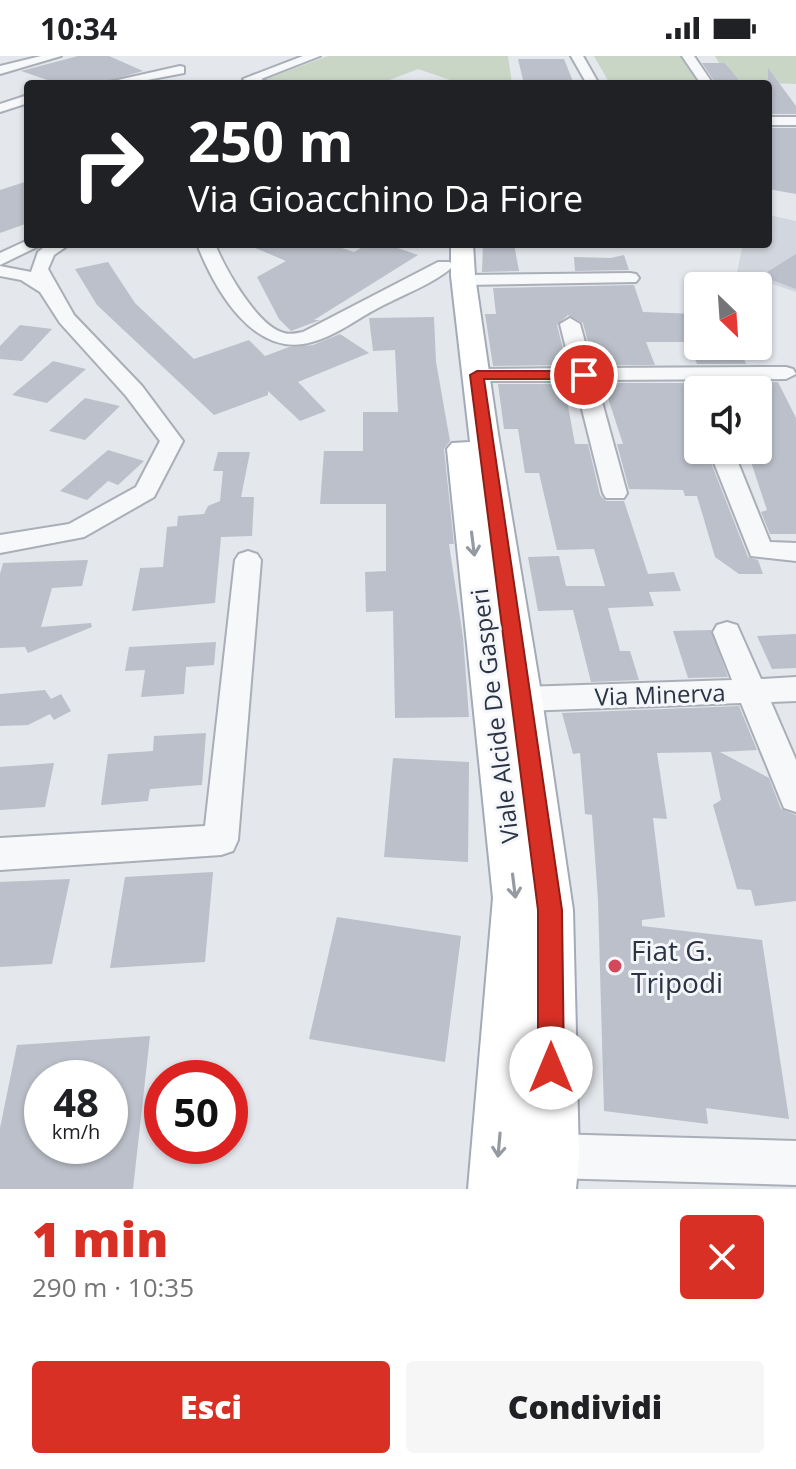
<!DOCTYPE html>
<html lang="it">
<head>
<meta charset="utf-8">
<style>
	:root { --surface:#fff; --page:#f6f6f6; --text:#202124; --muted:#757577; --accent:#d93025 }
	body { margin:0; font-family:"Open Sans",sans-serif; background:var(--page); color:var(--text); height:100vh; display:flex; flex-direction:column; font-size:30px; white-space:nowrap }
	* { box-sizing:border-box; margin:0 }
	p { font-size:26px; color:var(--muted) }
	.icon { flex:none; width:44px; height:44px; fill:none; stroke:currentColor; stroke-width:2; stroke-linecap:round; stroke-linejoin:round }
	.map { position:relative; height:1133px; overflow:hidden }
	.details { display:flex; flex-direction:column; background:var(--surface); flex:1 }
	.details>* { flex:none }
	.guide { position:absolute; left:24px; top:24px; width:748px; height:168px; border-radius:8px; box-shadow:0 2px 6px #0004; background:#202124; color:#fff; overflow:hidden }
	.needle { width:52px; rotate:155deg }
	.fabs { position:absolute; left:684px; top:216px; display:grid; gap:16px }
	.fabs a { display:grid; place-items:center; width:88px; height:88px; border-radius:8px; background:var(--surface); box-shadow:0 2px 6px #0004; font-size:40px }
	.speed { position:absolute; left:24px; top:1004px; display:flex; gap:16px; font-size:40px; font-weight:700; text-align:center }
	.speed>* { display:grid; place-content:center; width:104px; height:104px; border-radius:50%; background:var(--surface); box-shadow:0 2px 6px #0004; line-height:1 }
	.speed small { font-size:20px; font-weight:400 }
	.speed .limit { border:12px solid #d22; background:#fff; color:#111 }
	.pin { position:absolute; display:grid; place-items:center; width:68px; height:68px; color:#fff; margin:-34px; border:4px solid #fff; border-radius:50%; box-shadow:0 2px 8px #0007 }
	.me { position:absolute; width:88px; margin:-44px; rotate:0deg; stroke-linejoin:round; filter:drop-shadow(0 0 6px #0008) }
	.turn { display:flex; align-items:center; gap:28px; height:168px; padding:0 32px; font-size:36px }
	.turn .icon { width:104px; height:104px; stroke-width:2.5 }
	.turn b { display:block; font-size:56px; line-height:68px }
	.round { display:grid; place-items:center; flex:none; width:84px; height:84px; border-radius:8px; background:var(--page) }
	.head { display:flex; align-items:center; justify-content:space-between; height:136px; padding:0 32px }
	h1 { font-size:48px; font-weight:800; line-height:60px; color:var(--accent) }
	.cta { display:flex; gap:16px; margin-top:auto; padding:16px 32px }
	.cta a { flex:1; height:92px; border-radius:8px; background:var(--accent); color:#fff; font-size:32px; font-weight:800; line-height:92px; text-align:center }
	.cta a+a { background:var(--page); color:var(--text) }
	.status { display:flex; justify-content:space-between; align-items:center; height:56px; padding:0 40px; background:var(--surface); direction:ltr }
	.status svg { height:22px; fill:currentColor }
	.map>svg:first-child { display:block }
</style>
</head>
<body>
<div class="status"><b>10:34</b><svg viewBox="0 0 49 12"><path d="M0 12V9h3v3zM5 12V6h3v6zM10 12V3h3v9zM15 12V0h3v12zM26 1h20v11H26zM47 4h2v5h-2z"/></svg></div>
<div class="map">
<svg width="796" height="1133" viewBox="0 0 796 1133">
	<rect width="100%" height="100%" fill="#e4e7ec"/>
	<polygon fill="#d2d6de" points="768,159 796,165 796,236 737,216 743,188 768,188"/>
	<g fill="#c9d6c5">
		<polygon points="328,0 508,0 512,28 482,26 462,28 418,13 379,28 279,28 263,24"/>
		<polygon points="594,0 688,0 707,28 610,28"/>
		<polygon points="715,0 796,0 796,28 736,26 726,7 719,7"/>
	</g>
	<g fill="#bbc0ca" fill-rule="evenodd">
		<polygon points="78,0 109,0 143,15 97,28 59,28 21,15"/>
		<polygon points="518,3 564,3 574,28 524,28"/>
		<polygon points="702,7 725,7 742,28 716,28"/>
		<polygon points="768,12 796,50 796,58 768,58"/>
		<polygon points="768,72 796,72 796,138 768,133"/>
		<polygon points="28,125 28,167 0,177 0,134"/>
		<polygon points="246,188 330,188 354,196 368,188 386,188 418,199 314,264 320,264 291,275 279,263 257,221 286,205"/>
		<polygon points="483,188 514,188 519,215 482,216"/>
		<polygon points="796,198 796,233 761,220"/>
		<polygon points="624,199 629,214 575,215 574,201 611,202"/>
		<polygon points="108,206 135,247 194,303 249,284 265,300 289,291 313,289 340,278 369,297 298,326 326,355 300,365 268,335 268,339 214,359 97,249 75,213"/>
		<polygon points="634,229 643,256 698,258 698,286 646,286 655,309 594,309 583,267 568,259 557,269 567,309 493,310 485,258 496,258 493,232"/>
		<polygon points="434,261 436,306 450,385 444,393 454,488 449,488 463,581 469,661 395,662 393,555 366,556 365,516 386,515 386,448 320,448 324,395 363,395 363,356 398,356 395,294 373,295 369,262"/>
		<polygon points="20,269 52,273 22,305 0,303 0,290"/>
		<polygon points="690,290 739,290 746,308 697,308"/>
		<polygon points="53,305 86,313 47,347 12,339"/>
		<polygon points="758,326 778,326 796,362 796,478 770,478 761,456 767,454 747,394 758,394"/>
		<polygon points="600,327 684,327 698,359 698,394 706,394 748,501 758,504 763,518 739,518 715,501 697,440 685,440 683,434 629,433 617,388 623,388 607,339 603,339"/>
		<polygon points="498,328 573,328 575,339 566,339 575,388 588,388 600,439 606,445 624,445 648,518 674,516 681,535 649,536 654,550 608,552 620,595 630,595 639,624 591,626 573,554 538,555 528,501 559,500 566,530 605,530 594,493 557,494 539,417 525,417 518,373 504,373"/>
		<polygon points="85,342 120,350 85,384 49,375"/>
		<polygon points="108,394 144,405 118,429 108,425 87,444 60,435"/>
		<polygon points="218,396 250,396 241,441 254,441 252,480 221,481 215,547 132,555 140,512 163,511 167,471 177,470 178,460 204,458 208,450 220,445 223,415 213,415"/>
		<polygon points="88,504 82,530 52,532 41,571 91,567 92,571 28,597 25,591 0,592 0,518 3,507"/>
		<polygon points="711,574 728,621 688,622 673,575"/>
		<polygon points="796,578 796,612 772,613 757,580"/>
		<polygon points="216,586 214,609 186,611 184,638 141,641 145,614 125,615 129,591"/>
		<polygon points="45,634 51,643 61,638 71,655 54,664 50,658 28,669 0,670 0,638"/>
		<polygon points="739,650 757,694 720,696 769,722 781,753 796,759 796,845 755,850 751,834 737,833 713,749 721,744 711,696 657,697 667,763 653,762 665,861 642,864 642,870 762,884 789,1063 706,1052 708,1068 604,1055 598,844 592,759 585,758 580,697 573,698 562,657"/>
		<polygon points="206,677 202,729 150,733 148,745 101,749 108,698 153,695 154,680"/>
		<polygon points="393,702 469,706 468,806 384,801"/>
		<polygon points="54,707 45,751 0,754 0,711"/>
		<polygon points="213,816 205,906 110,912 125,821"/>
		<polygon points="70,823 52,908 0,911 0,826"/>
		<polygon points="337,861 461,880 445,1006 309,983"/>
		<path d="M150,980L133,1133H0V1072L17,989ZM42,1022H110V1090H42Z"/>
	</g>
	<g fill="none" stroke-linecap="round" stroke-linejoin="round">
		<defs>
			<g id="minor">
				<polygon points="41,0 61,0 0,18 0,10"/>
				<polygon points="303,0 320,0 261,23 271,28 252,28 243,23"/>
				<polygon points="571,0 583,0 599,28 587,28"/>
				<polygon points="682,0 694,0 713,28 701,28"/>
				<polygon points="180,10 184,11 184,17 126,28 100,28"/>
				<polygon points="28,39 28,47 0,56 0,48"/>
				<rect x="768" y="61" width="28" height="8"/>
				<polygon points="28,184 28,188 43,188 0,209 0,197"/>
				<polygon points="48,188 70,188 54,199 48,213 74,259 142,330 183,385 154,441 84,481 0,497 0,479 69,468 136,431 160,385 126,340 60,267 40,236 21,224 0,220 0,210 31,216 38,196"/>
				<path d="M197,188H215C225,213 257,270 284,277C290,279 298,277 303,276L438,206H450L453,210C438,226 398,241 378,252C357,263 335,280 312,286C254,303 215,234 197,188Z"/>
				<polygon points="630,217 636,218 639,222 636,226 464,229 455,224 464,219"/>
				<polygon points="570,262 580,268 592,312 786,311 793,313 796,318 786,323 596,324 627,437 624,442 606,442 603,437 575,325 477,325 467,319 477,313 571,312 560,268"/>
				<polygon points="709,394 733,394 770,486 796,487 796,505 751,500"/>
				<polygon points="248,495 257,498 261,504 238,784 233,795 221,799 0,814 0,782 205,770 235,504 239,498"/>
				<polygon points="727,566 737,569 761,623 796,621 796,645 771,646 796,704 796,756 784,752 741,647 523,655 512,651 508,643 512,635 523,631 732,624 713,576 717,569"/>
				<polygon points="551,1078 796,1085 796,1129 551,1122 536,1115 529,1100 536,1085"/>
			</g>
			<polygon id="major" points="451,188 473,188 475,220 498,378 542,643 573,854 579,1100 576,1133 468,1133 493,842 447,393 452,387 470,386 451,220"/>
		</defs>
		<use href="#minor" stroke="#a9aeb7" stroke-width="4"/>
		<use href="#major" stroke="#a3abb8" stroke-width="4"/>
		<use href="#minor" fill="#f7f8fa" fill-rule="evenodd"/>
		<use href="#major" fill="#fff" fill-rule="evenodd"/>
	</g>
	<defs><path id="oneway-shaft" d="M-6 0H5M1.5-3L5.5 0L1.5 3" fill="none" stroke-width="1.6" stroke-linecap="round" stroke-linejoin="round" transform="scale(2)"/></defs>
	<g stroke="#959aa2">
		<use href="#oneway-shaft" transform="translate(473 488) rotate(83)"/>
		<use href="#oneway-shaft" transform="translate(514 830) rotate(83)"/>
		<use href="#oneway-shaft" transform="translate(499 1089) rotate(95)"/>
	</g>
	<polygon fill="#d93025" stroke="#8d1f18" stroke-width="2" points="477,315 584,315 591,319 584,323 484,323 562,854 564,1012 560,1021 551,1025 541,1021 538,1012 538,854 470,319"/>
	<circle fill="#d1495b" stroke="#f4f6f9" stroke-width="3" cx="615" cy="910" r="8"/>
	<g text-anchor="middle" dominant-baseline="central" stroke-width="6" stroke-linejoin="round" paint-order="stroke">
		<g font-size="24" fill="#2b3445" stroke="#f4f6f9">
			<text transform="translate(660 638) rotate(-2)">Via Minerva</text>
			<text transform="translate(494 660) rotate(-97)">Viale Alcide De Gasperi</text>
		</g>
		<g font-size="28" fill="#2b3445" stroke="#f4f6f9" text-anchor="start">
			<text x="631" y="894">Fiat G.<tspan x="631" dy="32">Tripodi</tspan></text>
		</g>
	</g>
</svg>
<div class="fabs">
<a><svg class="needle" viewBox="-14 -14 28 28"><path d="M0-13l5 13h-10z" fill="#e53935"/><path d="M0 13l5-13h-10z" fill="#757577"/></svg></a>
<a><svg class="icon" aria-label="sound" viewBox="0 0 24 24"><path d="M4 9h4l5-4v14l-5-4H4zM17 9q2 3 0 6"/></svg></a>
</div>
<div class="speed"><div>48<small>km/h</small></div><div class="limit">50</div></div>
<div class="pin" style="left:584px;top:319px;background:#d93025"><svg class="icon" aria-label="arrive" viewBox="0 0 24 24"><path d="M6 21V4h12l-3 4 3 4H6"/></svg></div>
<svg class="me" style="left:551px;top:1012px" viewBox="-20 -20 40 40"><circle r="19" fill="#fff"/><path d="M0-13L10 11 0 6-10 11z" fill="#d93025"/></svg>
<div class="guide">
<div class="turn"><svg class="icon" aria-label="right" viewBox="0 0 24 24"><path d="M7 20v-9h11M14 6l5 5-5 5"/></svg><div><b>250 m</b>Via Gioacchino Da Fiore</div></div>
</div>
</div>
<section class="details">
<div class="head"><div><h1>1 min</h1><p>290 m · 10:35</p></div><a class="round" style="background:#d93025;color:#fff"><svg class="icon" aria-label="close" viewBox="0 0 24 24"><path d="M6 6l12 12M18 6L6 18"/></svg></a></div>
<div class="cta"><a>Esci</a><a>Condividi</a></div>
</section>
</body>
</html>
